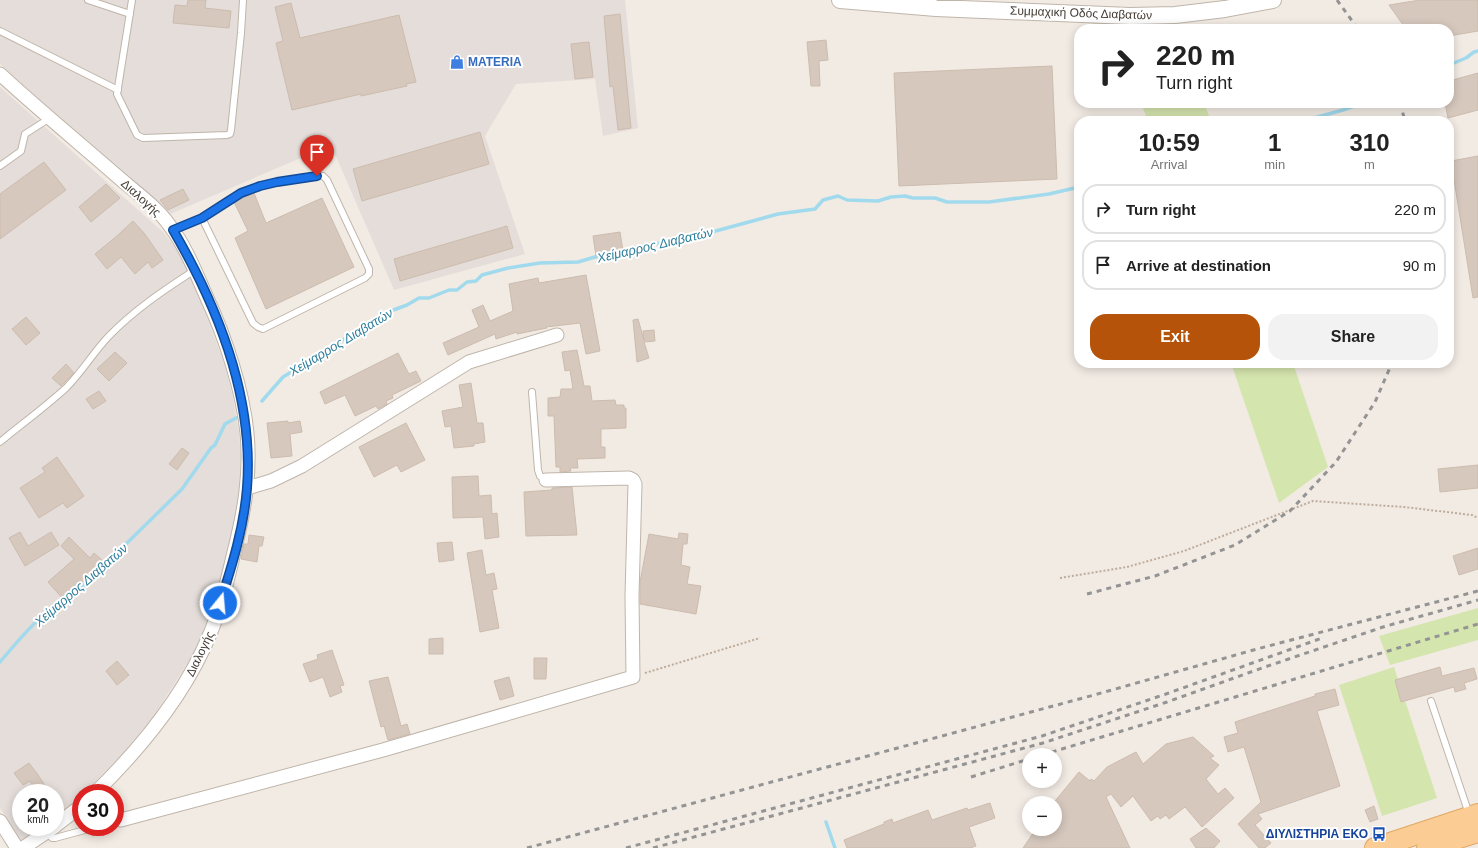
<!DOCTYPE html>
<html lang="en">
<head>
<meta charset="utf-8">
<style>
	:root { --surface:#fff; --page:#f2f2f2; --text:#222; --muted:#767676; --line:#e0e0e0; --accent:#b45309 }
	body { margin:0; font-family:Helvetica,sans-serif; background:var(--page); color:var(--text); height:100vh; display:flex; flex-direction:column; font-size:15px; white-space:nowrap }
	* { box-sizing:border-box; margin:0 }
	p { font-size:13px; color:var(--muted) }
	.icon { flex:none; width:22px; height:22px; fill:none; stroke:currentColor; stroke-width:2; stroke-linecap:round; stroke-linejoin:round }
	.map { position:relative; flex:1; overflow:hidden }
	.details { position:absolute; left:1074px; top:116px; width:380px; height:252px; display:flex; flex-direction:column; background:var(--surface); border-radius:16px; box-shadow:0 2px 10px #0003 }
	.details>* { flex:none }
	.guide { position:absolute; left:1074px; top:24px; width:380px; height:84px; border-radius:16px; box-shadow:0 2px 10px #0003; background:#fff; color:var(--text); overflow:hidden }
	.fabs { position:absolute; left:1022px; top:748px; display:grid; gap:8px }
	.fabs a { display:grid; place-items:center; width:40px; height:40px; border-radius:50%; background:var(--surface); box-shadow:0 2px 10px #0003; font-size:20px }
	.speed { position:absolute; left:12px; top:784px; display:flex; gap:8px; font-size:20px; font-weight:700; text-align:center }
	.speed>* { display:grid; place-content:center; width:52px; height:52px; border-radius:50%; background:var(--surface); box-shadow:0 2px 10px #0003; line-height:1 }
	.speed small { font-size:10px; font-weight:400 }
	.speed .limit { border:6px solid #d22; background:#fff; color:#111 }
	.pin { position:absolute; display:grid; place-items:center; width:34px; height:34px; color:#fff; margin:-41px -17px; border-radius:50% 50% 50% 0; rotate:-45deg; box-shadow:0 0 4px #0007 }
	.pin .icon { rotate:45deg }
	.me { position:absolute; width:44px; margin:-22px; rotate:17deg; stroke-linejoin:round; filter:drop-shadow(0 0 3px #0008) }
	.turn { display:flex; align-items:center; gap:14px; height:84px; padding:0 16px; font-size:18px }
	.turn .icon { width:52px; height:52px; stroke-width:2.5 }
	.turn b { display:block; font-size:28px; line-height:34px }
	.eta { display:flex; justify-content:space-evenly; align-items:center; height:68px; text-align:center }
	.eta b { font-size:24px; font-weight:600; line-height:28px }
	.button { display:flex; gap:8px; margin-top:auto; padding:8px 16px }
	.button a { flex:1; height:46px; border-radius:16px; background:var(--accent); color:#fff; font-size:16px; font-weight:600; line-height:46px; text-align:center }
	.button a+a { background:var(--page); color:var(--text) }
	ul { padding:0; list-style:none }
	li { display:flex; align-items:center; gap:12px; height:50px; margin:0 8px 6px; padding:0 8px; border:2px solid var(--line); border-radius:16px }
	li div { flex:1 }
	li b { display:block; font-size:15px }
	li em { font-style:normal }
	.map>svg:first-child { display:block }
</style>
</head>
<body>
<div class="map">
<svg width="1478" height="848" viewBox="0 0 1478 848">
	<rect width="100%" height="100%" fill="#f2ebe4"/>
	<g fill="#e4ddd9">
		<polygon points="0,0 625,0 638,128 603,136 595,79 516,84 485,136 525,254 394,290 331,145 168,215 0,64"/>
		<polygon points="0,87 147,218 164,233 175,247 187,265 196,286 226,369 233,398 239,433 241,456 239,493 236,521 230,548 213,608 196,650 155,714 120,757 84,793 81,793 81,796 73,803 55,819 55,793 21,793 21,827 45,827 23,843 0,808"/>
	</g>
	<g fill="#d5e5ae">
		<polygon points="1174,18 1178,29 1098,29 1090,20"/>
		<polygon points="1141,103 1204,103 1211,121 1148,121"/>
		<polygon points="1231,363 1293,363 1328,467 1279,503"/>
		<polygon points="1478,608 1478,640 1390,665 1379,636"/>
		<polygon points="1394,667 1437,798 1382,816 1339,685"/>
	</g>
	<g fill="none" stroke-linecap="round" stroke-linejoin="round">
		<g stroke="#a2daed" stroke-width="3.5">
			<polyline points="1449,65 1466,58 1474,52 1478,51"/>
			<polyline points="1303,121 1343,110 1363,103"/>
			<polyline points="262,401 283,377 388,312 407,305 419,298 429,298 449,290 457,290 467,282 476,281 482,275 508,268 540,263 578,262 595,257 636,252 644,245 656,244 700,233 712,232 778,214 815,209 823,200 838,196 847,200 878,201 891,197 905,196 913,198 935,198 947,202 989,202 1049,194 1079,187"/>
			<path d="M0,662C15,644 31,625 49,610C55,605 61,603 68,599C80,592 92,577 100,566L110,563L123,547L182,489L211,448L215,445L225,424L238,417"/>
			<polyline points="826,822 835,848"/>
		</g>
	</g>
	<g fill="#d6c8bd" stroke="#cdbcae">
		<polygon points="188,0 206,0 205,8 231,11 229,28 173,23 175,5 187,6"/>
		<polygon points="1420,0 1478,0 1478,31 1449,36 1449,29 1406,29 1389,5"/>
		<polygon points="291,3 300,38 399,15 416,82 406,84 407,86 393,89 361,96 361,94 292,110 276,43 283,41 275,7"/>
		<polygon points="620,14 631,128 618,130 613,86 610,87 604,16"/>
		<polygon points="826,40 828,60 819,61 820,86 811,86 807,42"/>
		<polygon points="589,42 593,77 575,79 571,44"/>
		<polygon points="1052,66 1057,179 899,186 894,73"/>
		<polygon points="1478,73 1478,110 1448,118 1445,103 1449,103 1449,81"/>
		<polygon points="480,132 489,164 362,201 353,169"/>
		<polygon points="1478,156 1478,297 1473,298 1451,161"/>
		<polygon points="44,162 66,190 0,239 0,194"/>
		<polygon points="106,184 120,198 91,222 79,207"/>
		<polygon points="183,189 189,200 168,210 160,200"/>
		<polygon points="254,193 266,223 322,198 354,267 266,309 235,238 248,231 234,202"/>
		<polygon points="133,221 144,233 163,260 152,268 148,262 135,274 121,257 107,269 95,254 117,236"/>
		<polygon points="507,226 513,248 400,281 394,259"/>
		<polygon points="620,232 623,251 596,256 593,236"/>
		<polygon points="586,275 600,351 586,354 580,323 546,327 547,328 517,334 517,332 496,339 495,334 448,355 443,343 479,327 472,310 483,305 490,321 513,311 509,284 538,278 539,283"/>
		<polygon points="26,317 40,333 26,345 12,329"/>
		<polygon points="638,319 644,340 643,331 654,330 655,341 644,342 649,358 637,362 633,320"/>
		<polygon points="577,350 584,386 590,386 592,401 615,400 616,405 624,405 624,408 626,408 626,428 601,429 601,447 605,447 605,458 577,459 578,468 570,468 571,471 560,472 560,467 556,467 554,416 548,416 548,398 560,397 561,389 573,389 570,370 565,371 562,352"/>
		<polygon points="115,352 127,363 109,381 97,369"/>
		<polygon points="398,353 409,374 416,371 421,381 392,395 393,398 386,401 387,404 378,409 376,406 355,416 345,395 325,404 320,392"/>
		<polygon points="66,364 74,373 61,386 52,378"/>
		<polygon points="471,383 477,423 483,423 485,442 474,444 474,446 454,448 451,426 445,427 442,411 463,407 459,385"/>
		<polygon points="99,391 106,401 93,409 86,399"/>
		<polygon points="288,421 288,423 300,421 302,432 290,434 292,456 271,458 267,423"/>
		<polygon points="406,423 425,460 401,472 397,465 374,477 359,447"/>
		<polygon points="182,448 189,453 177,470 169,464"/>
		<polygon points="57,457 84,496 67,508 63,503 39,518 20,488 45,472 42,468"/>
		<polygon points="1478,465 1478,488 1440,492 1438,469"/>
		<polygon points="478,476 479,496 491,495 492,514 497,513 499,537 485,539 483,517 453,518 452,477"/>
		<polygon points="572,487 577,535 526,536 524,492 552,490 552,488"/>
		<polygon points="20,532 28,546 51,532 59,545 25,566 9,538"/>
		<polygon points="679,533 688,534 687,544 683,544 681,565 690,567 687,584 701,586 696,614 640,604 640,582 649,534 678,539"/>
		<polygon points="249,535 264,537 262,546 259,546 257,562 241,559 244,544 248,544"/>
		<polygon points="69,537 90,558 94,553 102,560 87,576 88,577 64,600 48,582 74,559 61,546"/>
		<polygon points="452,542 454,560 439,562 437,543"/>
		<polygon points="1478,548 1478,569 1459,575 1453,556"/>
		<polygon points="482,550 486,575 494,573 497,589 492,590 499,628 480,632 467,553"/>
		<polygon points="443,638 443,654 429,654 429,639"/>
		<polygon points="332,650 344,685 340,686 342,692 330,697 323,677 310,682 303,664 318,659 317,655"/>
		<polygon points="534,658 547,658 546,679 534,679"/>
		<polygon points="117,661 129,675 117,685 106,671"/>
		<polygon points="1440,667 1442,676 1474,668 1477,679 1464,683 1466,689 1455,692 1454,687 1401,702 1395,680"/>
		<polygon points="388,677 401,726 407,724 410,734 388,740 384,726 381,727 369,681"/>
		<polygon points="509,677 514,696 500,700 494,681"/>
		<polygon points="1335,689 1339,705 1317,711 1340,786 1258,814 1262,819 1255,825 1271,843 1265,848 1259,848 1238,824 1261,802 1244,747 1228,752 1224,737 1238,733 1235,722 1315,696 1315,694"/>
		<polygon points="1193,737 1214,756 1210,758 1219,765 1206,779 1218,794 1225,788 1234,798 1202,827 1185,807 1169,819 1166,815 1160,819 1158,816 1151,821 1133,796 1121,807 1111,794 1106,797 1130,848 1023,848 1036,829 1055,829 1055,801 1079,772 1090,781 1091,779 1094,781 1107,767 1136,752 1143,764 1166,744"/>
		<polygon points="29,763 38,775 50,793 38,793 30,781 23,785 14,773"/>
		<polygon points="990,803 995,818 969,827 976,846 970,848 847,848 844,840 884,824 884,822 892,819 893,823 928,810 932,820 967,808 968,810"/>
		<polygon points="1374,806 1378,819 1370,822 1365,810"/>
		<polygon points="1206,828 1220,841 1214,848 1196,848 1190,839"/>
	</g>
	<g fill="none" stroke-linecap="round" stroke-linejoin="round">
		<defs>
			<g id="service">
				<polyline points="88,0 130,14"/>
				<polyline points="132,0 117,94 137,135 143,138 227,135 230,134 231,130 241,33 243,0"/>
				<polyline points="0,31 118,90"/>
				<polyline points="0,166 21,151 25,134 50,118"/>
				<path d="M173,230L202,218L253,323L258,327L263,329L365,278L369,274V269L327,180L323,176H317C291,180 266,182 242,193C227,199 215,209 202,218"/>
				<polyline points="532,392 538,470 540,476 546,480"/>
				<path d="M0,442C22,424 45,407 66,388C82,372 93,353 108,337C134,310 164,290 195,270"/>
				<polyline points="1431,701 1469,814"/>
				<polyline points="47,832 52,838 55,838 96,827"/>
			</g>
			<g id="minor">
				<path d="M0,74C38,109 78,142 117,176C134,191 157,207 170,226C186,247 196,273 207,298C225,336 243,391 247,433C251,474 244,513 234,552C228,579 221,608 210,634C185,695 142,747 95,793"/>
				<polyline points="247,488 271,481 302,466 469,362 557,335"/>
				<polyline points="115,810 121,820 383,750 633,677 632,596 635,484 633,480 629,478 546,480"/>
				<polyline points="0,821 17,848"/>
				<polyline points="55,826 81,806"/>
				<polyline points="23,848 54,827"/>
			</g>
			<polyline id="tertiary" points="840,0 936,8 1130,16 1175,15 1225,9 1273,0"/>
			<g id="primary">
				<polyline points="1375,848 1478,814"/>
				<polyline points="1427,848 1478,832"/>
			</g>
		</defs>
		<use href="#service" stroke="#bfb5aa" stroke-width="8"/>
		<use href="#minor" stroke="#bfb5aa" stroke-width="15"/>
		<use href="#tertiary" stroke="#bfb5aa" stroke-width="18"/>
		<use href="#primary" stroke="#dfa765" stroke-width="22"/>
		<g stroke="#beab99" stroke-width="2" stroke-dasharray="2 2" stroke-linecap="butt">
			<polyline points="1060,578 1127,567 1184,551 1313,501 1404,507 1472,515 1478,518"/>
			<polyline points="645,673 760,638"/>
		</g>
		<use href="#service" stroke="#fff" stroke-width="6"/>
		<use href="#minor" stroke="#fff" stroke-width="13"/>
		<use href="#tertiary" stroke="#fff" stroke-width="16"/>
		<use href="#primary" stroke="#fbcd94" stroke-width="20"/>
		<g stroke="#949494" stroke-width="3" stroke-dasharray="5 5" stroke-linecap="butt">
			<polyline points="1337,0 1358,29"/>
			<polyline points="1400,103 1405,121"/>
			<polyline points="1087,594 1155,576 1235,545 1290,511 1336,462 1375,402 1392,363"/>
			<polyline points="1042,755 1478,624"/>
			<polyline points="971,777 1029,759"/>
			<polyline points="527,848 1094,695 1257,649 1478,591"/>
			<polyline points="626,848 1042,736 1166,694 1322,638"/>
			<polyline points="653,848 1043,743 1167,702 1262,668 1383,627 1478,600"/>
		</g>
	</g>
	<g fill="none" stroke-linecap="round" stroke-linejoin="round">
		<defs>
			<path id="route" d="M220,603C232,566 244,527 247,488C254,398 218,307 173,230L202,218L241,193L260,186L277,182L317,176"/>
		</defs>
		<use href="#route" stroke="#114b97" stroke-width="10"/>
		<use href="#route" stroke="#1a73e8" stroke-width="7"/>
	</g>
	<defs>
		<symbol id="shop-bare" viewBox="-9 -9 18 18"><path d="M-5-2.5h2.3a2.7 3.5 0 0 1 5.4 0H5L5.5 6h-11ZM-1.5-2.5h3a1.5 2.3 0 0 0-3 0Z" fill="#3f7fe0" stroke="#fff" stroke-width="2.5" paint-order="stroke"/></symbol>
		<symbol id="bus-bare" viewBox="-9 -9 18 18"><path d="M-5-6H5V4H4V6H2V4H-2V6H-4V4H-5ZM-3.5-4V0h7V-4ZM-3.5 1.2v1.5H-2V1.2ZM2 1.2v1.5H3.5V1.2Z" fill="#1a4fb4" stroke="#fff" stroke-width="2.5" paint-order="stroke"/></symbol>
	</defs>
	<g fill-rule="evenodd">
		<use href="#shop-bare" x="447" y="52" width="20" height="20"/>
		<use href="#bus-bare" x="1369" y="824" width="20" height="20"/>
	</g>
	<g text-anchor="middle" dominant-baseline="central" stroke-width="4" stroke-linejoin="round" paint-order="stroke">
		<g font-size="12" fill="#433b34" stroke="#fff">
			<text transform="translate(1081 13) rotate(2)">Συμμαχική Οδός Διαβατών</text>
			<text transform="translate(141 198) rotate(42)">Διαλογής</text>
			<text transform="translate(200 654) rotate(-64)">Διαλογής</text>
		</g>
		<g font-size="12" font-weight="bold" fill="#366cbe" stroke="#fff" text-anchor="start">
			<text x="468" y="62">MATERIA</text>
		</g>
		<g font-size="12" font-weight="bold" fill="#164399" stroke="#fff" text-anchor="end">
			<text x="1368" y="834">ΔΙΥΛΙΣΤΗΡΙΑ ΕΚΟ</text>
		</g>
		<g font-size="13" font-style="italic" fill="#2f7f9c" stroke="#fff">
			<text transform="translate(655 245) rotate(-13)">Χείμαρρος Διαβατών</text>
			<text transform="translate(341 342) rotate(-31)">Χείμαρρος Διαβατών</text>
			<text transform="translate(81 585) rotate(-41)">Χείμαρρος Διαβατών</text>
		</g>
	</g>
</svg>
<div class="fabs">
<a>+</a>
<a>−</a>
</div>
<div class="speed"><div>20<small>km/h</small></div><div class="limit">30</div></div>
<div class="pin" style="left:317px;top:176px;background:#d93025"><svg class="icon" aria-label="arrive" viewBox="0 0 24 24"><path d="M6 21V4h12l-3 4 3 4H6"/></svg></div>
<svg class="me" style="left:220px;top:603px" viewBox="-20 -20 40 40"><circle r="17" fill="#1a73e8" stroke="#fff" stroke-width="3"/><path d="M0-11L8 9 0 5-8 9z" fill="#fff"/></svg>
<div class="guide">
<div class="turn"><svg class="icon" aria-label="right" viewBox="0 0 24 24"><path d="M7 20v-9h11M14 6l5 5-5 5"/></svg><div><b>220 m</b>Turn right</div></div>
</div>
<section class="details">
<div class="eta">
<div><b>10:59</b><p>Arrival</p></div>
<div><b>1</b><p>min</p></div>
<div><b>310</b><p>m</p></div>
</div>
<ul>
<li><svg class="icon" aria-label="right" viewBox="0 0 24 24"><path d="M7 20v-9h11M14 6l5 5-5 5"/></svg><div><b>Turn right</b></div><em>220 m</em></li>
<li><svg class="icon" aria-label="arrive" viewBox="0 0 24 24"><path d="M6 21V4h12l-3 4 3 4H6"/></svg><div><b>Arrive at destination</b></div><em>90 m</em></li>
</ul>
<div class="button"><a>Exit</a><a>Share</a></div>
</section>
</div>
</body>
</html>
